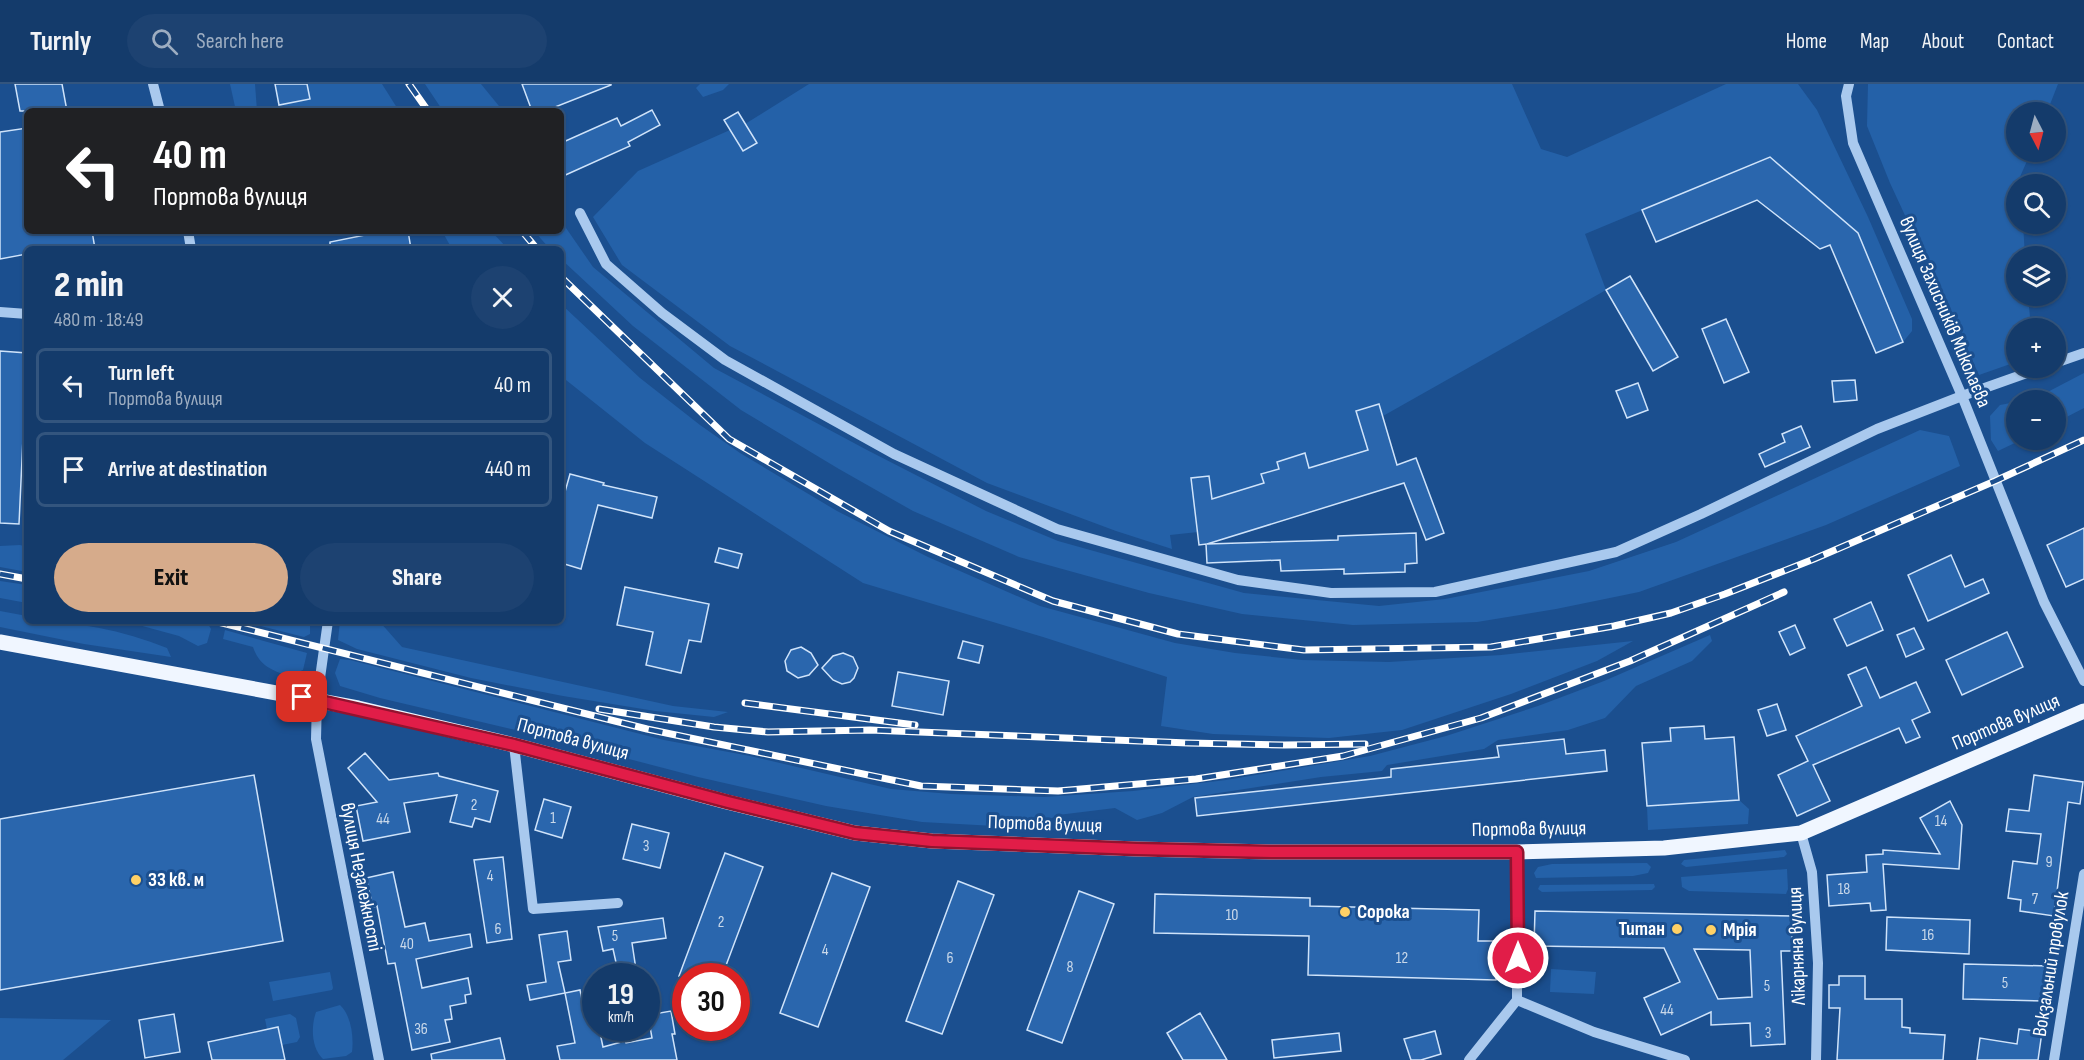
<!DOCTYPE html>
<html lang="en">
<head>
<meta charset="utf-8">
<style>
	:root { --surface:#143b6b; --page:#1d4271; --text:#f1f3f6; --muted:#9dadc1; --line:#33557e; --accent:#d6ab8b }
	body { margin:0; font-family:"Sofia Sans Condensed",sans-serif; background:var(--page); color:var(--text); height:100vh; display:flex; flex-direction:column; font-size:22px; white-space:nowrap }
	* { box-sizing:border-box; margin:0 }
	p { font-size:20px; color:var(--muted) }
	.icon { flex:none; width:33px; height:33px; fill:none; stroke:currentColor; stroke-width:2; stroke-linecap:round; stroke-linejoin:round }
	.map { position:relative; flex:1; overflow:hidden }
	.sheet { position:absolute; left:24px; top:162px; width:540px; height:378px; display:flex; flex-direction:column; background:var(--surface); border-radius:9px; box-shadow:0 2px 4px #0004,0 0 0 2px var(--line) }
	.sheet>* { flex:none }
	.top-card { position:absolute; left:24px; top:24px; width:540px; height:126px; border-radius:9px; box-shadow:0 2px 4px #0004,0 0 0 2px var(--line); background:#202124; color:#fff; overflow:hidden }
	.needle { width:39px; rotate:174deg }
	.controls { position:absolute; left:2006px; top:18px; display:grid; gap:12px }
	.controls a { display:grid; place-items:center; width:60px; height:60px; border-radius:50%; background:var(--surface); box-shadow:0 2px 4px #0004,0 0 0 2px var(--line); font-size:30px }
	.speed { position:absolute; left:582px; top:879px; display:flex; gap:12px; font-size:30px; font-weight:700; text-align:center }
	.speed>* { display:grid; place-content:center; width:78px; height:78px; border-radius:50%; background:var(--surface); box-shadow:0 2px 4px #0004,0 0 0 2px var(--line); line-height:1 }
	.speed small { font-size:15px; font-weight:400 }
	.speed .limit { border:9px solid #d22; background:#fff; color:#111 }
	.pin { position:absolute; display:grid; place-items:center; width:51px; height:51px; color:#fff; margin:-26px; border-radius:12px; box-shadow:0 3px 9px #0006 }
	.me { position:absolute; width:66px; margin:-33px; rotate:0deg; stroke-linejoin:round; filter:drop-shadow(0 0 4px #0008) }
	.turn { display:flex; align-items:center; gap:21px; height:126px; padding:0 30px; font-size:27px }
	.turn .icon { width:78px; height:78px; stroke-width:2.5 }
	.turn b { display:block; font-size:42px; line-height:51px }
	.round { display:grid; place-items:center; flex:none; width:63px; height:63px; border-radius:32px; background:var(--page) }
	.headline { display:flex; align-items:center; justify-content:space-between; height:102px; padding:0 30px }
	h1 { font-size:36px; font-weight:800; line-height:45px }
	.action { display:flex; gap:12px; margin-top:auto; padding:12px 30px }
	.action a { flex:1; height:69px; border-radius:36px; background:var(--accent); color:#111; font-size:24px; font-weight:800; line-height:69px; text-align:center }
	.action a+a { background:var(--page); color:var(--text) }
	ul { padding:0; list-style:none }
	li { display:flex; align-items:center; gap:18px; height:75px; margin:0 12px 9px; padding:0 18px; border:3px solid var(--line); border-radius:9px }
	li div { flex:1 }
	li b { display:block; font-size:22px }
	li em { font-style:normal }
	header { display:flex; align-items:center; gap:36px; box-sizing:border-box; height:84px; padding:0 30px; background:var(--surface); border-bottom:2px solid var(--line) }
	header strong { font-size:28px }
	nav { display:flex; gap:33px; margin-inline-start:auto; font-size:21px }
	.search { width:420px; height:54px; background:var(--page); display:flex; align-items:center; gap:15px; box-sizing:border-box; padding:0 21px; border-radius:33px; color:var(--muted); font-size:22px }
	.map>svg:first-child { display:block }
</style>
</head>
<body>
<header>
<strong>Turnly</strong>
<div class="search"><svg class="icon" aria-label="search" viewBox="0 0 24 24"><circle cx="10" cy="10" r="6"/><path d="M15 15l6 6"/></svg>Search here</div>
<nav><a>Home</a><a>Map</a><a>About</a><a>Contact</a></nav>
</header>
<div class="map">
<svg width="2084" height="976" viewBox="0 0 2084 976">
	<rect width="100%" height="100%" fill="#1b4f8f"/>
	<g fill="#2461a8">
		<polygon points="230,0 255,0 257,27 236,27"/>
		<polygon points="275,0 382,0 399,27 279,27"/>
		<polygon points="425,0 481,0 503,27 443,27"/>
		<polygon points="700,0 729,0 723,6 703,13 696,4"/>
		<polygon points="809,0 1512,0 1541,65 1567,73 1726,0 1798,0 1817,26 1868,133 1912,235 1912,247 1903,258 1858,149 1770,73 1585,150 1606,206 1383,332 1378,320 1357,326 1368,366 1309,384 1305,369 1277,378 1279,385 1261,390 1264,399 1212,415 1209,392 1192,395 1198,448 1170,451 1172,465 1116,447 987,399 730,262 622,181 593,133 638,87 730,46 743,67 757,59 745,40"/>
		<polygon points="1868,0 2058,0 2047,28 2016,28 2016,68 2031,68 2019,95 2020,100 2016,100 2016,140 2023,140 2025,172 2016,172 2016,212 2028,212 2031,244 2016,244 2016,278 1979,291 1890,99 1867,42"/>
		<polygon points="561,90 566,107 566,144 593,183 714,284 867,366 986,427 1058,457 1244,509 1379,522 1445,515 1589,487 1676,458 1920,346 1949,352 1960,382 1826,441 1639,508 1556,525 1477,538 1353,541 1242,530 1149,509 1019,473 913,427 839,385 741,326 633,242 561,175 561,165 550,165 534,147 561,147"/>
		<polygon points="442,147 491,147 508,165 452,165"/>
		<polygon points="561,220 640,294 700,341 740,369 837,427 928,473 1040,522 1175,559 1235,569 1302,576 1389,578 1501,571 1633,557 1597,577 1511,610 1402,646 1329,654 1213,650 1161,642 1167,593 1043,553 863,499 645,359 561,292"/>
		<polygon points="2084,289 2084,324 2055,339 2055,316 2025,316 2036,314"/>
		<polygon points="2016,318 2016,356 2021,356 1998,367 1991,356 1990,332 2000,321"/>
		<polygon points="20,461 27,463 27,488 0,483 0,462"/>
		<polygon points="0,497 27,501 27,519 0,514"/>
		<path d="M0,527L27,532V537C74,537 123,546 167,564L171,573L84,560L0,543Z"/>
		<polygon points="124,537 196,537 208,540 211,545 207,559 198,562 179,552"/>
		<polygon points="241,537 310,537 310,550 304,553"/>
		<polygon points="340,537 379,537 402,563 673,622 728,628 714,633 655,627 563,612 471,594 357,565 338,556"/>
		<path d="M225,546L307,569L303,586L288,592C271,586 259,581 253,563L223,555Z"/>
		<polygon points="1710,551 1712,557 1692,577 1636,602 1605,634 1568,646 1498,656 1484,665 1387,681 1382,687 1321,693 1193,713 1162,729 1137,736 1115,724 1058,731 1032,744 922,738 826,722 698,693 537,651 380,614 340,602 335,589 340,575 350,576 664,656 750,672 891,705 951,710 1044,713 1133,707 1226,696 1370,672 1446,652 1538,622 1604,597"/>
		<polygon points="1739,716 1749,725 1748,740 1648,746 1647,722"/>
		<polygon points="1785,766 1787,770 1784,773 1686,783 1681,780 1684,776"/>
		<polygon points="1647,779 1651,783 1648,789 1633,792 1536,794 1534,789 1538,783 1552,780"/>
		<polygon points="1787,785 1788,805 1786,810 1689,807 1682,803 1681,793"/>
		<polygon points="1654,800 1655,803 1652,806 1542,808 1538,805 1540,801"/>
		<polygon points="1551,885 1596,888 1594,910 1550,908"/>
		<polygon points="330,888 333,904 332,906 273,917 269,898"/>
		<path d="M340,921C351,931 354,953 352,968L346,972L323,975C311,964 311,942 316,928Z"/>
		<polygon points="290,930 296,934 300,953 297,958 282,961 278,943 267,945 265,935"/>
		<polygon points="0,934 111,936 63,976 0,976"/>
	</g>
	<g fill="#2a66ad" stroke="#cfe3fa" stroke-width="1.5" fill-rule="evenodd">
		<polygon points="15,0 62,0 67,27 20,27"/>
		<polygon points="275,0 307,0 310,15 279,21"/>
		<polygon points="522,0 611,0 611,1 545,27 532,27"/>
		<polygon points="652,26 660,41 628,58 630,62 561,93 561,59 617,34 621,42"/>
		<polygon points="738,28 757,59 743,67 724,36"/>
		<polygon points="27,44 27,147 92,147 95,165 27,165 27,170 0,175 0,48"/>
		<polygon points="1770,73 1858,149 1903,258 1876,269 1830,161 1820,165 1757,116 1656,158 1642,126"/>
		<polygon points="385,147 408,147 411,165 330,165 330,158"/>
		<polygon points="1630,192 1678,273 1653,287 1606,206"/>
		<polygon points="1726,235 1749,288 1724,299 1702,245"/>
		<polygon points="0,267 27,269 19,440 0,439"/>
		<polygon points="1855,296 1857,316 1834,318 1832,297"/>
		<polygon points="1638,299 1648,326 1627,334 1616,307"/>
		<polygon points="1379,320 1397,381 1416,374 1444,449 1426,456 1404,399 1207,460 1338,456 1338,452 1416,449 1417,479 1405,480 1405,488 1344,490 1344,485 1281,487 1280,476 1207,479 1206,460 1199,461 1191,394 1209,392 1212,415 1264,399 1261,390 1279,385 1277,378 1305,369 1309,384 1368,366 1356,327"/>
		<polygon points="1801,342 1810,363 1765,383 1759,370 1785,358 1782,350"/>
		<polygon points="570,390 604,399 603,401 657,413 652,434 598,421 581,485 561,479 561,422"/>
		<polygon points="2084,444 2084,495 2066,503 2047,461"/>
		<polygon points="719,464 742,470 738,484 715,478"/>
		<polygon points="1951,471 1965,503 1983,495 1989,509 1928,537 1908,491"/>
		<polygon points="625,503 709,520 701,558 689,556 681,589 646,581 653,548 617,541"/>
		<polygon points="1871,518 1883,546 1847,562 1834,535"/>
		<polygon points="1795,541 1805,564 1790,571 1779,548"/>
		<polygon points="1914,544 1924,565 1906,573 1897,551"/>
		<polygon points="2007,548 2023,583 1962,611 1946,576"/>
		<polygon points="963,557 983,562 979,579 958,574"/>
		<polygon points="801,563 811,569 818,581 809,591 798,594 787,587 785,577 791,566"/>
		<polygon points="843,569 853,573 858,584 854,594 850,598 842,600 833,596 822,584 833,572"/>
		<polygon points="1866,583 1880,614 1916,598 1930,628 1912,636 1920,653 1906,659 1899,644 1813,681 1830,717 1797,732 1778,691 1808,677 1796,652 1862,622 1848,591"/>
		<polygon points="898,588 949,597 943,631 892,622"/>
		<polygon points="1777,620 1786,646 1767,652 1758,626"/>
		<polygon points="1704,642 1705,655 1734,653 1739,716 1647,722 1642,659 1671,657 1670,644"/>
		<polygon points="1564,655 1566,670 1605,666 1607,687 1197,732 1195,714 1391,693 1391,685 1499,673 1497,662"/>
		<polygon points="365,669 389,696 438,689 439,692 498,707 490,738 475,734 472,743 450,738 457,711 404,719 410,748 363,757 356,722 377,718 348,684"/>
		<polygon points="254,691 283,857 0,906 0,735"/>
		<polygon points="2034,691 2083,698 2080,720 2068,718 2054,832 2020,827 2021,816 2008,814 2013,777 2037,780 2041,750 2006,747 2009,725 2029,727"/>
		<polygon points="544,715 571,723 562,754 535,746"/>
		<polygon points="1950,717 1962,741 1959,785 1883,780 1886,826 1871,827 1870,819 1829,822 1827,791 1867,788 1866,771 1883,770 1883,766 1940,770 1920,734"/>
		<polygon points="632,740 669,749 660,784 623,775"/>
		<polygon points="725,769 763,783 722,892 679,892"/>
		<polygon points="503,773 512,855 487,859 474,776"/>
		<polygon points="393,788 405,843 425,839 429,857 470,850 472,863 416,875 422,904 468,894 471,910 465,911 466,919 450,922 452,935 445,936 450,958 412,966 395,879 388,880 377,822 373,823 366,794"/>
		<polygon points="832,789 870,803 818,943 780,929"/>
		<polygon points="958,797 994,811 942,950 906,937"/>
		<polygon points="1079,807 1114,820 1062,959 1027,946"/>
		<polygon points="1155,810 1310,814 1310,822 1479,826 1478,857 1497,857 1496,896 1308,891 1309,852 1154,849"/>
		<path d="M1535,827L1792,832V867H1781L1785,960L1751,962L1750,939L1711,941V928L1661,951L1644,914L1680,898L1664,864L1534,862ZM1694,865L1750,866L1752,913L1718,915Z"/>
		<polygon points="1887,833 1970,836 1969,870 1886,866"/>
		<polygon points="663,834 666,854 632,859 637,892 619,892 613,865 603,867 598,843"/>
		<polygon points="567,847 571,876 558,878 565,909 530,916 527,901 546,898 539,851"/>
		<polygon points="1964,880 2048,882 2047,917 1963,915"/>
		<polygon points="1839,892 1865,892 1865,915 1902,915 1902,943 1910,944 1910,949 1945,951 1943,976 1837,976 1840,924 1829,924 1829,901 1839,901"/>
		<polygon points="580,906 586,935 596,933 596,944 599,944 603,963 625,957 626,959 652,954 648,931 671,927 675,950 672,950 677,976 560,976 557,962 575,959 565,909"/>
		<polygon points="1200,929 1227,976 1183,976 1167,949"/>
		<polygon points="174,930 180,968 145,974 139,936"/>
		<polygon points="278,943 285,976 212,976 208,958"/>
		<polygon points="2019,945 2042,948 2038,976 1977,976 1980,954 2017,960"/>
		<polygon points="1435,947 1441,970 1421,976 1411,976 1404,955"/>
		<polygon points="1339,949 1341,967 1274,974 1272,956"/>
		<polygon points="500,954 505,976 432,976 431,970"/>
	</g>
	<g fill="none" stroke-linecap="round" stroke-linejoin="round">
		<g stroke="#a9c9ee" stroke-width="10">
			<polyline points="153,0 160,27"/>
			<polyline points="1849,0 1846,12 1853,59 1962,312 2044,518 2084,597"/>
			<polyline points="580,129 606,180 662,229 725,276 894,370 1057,445 1238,496 1331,509 1435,508 1616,468 1701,430 1877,345 1962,312 2041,284"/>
			<polyline points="188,147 191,165"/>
			<polyline points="0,228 27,230"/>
			<polyline points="2055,279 2084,269"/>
			<polyline points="328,537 317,615 316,655 379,976"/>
			<polyline points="514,661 533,825 618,819"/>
			<polyline points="1801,749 1812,788 1818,879 1816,976"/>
			<polyline points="1517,916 1594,948 1685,976"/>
			<polyline points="1469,976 1517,916 1517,768"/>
			<polyline points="2054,976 2084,790"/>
		</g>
		<polyline stroke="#f0f6ff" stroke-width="15" points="0,558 358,624 514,661 727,718 855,749 932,757 1137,765 1271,768 1517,768 1664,764 1801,749 2084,627"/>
		<defs>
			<g id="rail">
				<polyline points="409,0 428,27"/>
				<polyline points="522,147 537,165"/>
				<polyline points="561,193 729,355 889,447 1053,517 1178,550 1304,566 1491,563 1614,542 1671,529 1725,510 1814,475 1995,397 2084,356"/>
				<polyline points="0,490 27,495"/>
				<polyline points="214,537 647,645 921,702 1058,707 1196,695 1343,672 1481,634 1630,577 1784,508"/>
				<polyline points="745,619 915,641"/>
				<polyline points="599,625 714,643 768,648 870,646 1188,659 1284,661 1365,660"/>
			</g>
		</defs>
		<use href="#rail" stroke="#fff" stroke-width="7"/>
		<use href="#rail" stroke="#1b4f8f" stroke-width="4.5" stroke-dasharray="14" stroke-linecap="butt"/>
	</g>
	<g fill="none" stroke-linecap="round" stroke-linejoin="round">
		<defs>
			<polyline id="route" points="302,613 514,661 728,718 855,749 932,757 1137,765 1271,768 1517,768 1518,874"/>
		</defs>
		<use href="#route" stroke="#92132f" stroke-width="15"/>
		<use href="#route" stroke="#e11d48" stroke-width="10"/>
	</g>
	<g fill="#ffd166" stroke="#1b4f8f" stroke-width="2">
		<circle cx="136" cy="796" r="6"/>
		<circle cx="1345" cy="828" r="6"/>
		<circle cx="1677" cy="845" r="6"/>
		<circle cx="1711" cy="846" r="6"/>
	</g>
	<g text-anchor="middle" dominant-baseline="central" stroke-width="6" stroke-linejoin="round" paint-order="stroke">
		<g font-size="16" fill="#cad9ea">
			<text x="474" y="721">2</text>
			<text x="553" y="734">1</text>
			<text x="383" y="735">44</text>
			<text x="1941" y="737">14</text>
			<text x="646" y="762">3</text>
			<text x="2049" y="778">9</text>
			<text x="490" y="792">4</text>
			<text x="1844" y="805">18</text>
			<text x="2035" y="815">7</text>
			<text x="1232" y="831">10</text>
			<text x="721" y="838">2</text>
			<text x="498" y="845">6</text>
			<text x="1928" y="851">16</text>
			<text x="615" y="852">5</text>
			<text x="407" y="860">40</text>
			<text x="825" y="866">4</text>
			<text x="950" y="874">6</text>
			<text x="1402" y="874">12</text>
			<text x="1070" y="883">8</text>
			<text x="2005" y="899">5</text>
			<text x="1767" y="902">5</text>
			<text x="1667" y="926">44</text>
			<text x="421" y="945">36</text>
			<text x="1768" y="949">3</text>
		</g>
		<g font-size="20" fill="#fff" stroke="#1b4f8f">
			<text transform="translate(1945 228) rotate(67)">вулиця Захисників Миколаєва</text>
			<text transform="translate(2006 638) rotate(-23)">Портова вулиця</text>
			<text transform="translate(573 655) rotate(15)">Портова вулиця</text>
			<text transform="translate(1045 740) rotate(2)">Портова вулиця</text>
			<text transform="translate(1529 745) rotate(-1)">Портова вулиця</text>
			<text transform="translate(361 793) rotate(79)">вулиця Незалежності</text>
			<text transform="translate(1797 862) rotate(-92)">Лікарняна вулиця</text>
			<text transform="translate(2051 880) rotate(-81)">Вокзальний провулок</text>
		</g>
		<g font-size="20" font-weight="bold" fill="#fff" stroke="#1b4f8f" text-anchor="start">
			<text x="148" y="796">33 кв. м</text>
			<text x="1357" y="828">Сорока</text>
			<text x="1665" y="845" text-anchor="end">Титан</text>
			<text x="1723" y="846">Мрія</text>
		</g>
	</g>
</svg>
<div class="controls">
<a><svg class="needle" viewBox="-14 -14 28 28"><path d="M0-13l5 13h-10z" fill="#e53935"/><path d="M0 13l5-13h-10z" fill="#9dadc1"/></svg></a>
<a><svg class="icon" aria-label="search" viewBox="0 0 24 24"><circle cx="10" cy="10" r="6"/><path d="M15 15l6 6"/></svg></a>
<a><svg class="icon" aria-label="layers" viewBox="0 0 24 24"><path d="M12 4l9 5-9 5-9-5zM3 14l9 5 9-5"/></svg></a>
<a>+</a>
<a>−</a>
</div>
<div class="speed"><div>19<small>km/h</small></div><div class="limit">30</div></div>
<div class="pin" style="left:302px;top:613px;background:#d93025"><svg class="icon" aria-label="arrive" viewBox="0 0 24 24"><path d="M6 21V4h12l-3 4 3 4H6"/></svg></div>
<svg class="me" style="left:1518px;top:874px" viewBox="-20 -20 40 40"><circle r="17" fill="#e11d48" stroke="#fff" stroke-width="3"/><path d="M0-11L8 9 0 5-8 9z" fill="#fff"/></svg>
<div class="top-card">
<div class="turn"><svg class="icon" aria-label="left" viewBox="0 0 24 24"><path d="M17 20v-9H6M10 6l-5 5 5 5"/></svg><div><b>40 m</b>Портова вулиця</div></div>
</div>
<section class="sheet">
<div class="headline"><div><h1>2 min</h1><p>480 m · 18:49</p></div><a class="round"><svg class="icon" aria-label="close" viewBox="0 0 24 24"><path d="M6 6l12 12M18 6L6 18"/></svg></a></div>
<ul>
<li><svg class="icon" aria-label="left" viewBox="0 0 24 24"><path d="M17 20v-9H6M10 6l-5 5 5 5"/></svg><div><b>Turn left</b><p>Портова вулиця</p></div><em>40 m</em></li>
<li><svg class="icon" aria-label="arrive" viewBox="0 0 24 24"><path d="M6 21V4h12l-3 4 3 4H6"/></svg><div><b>Arrive at destination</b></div><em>440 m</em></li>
</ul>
<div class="action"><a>Exit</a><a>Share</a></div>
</section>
</div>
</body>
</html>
